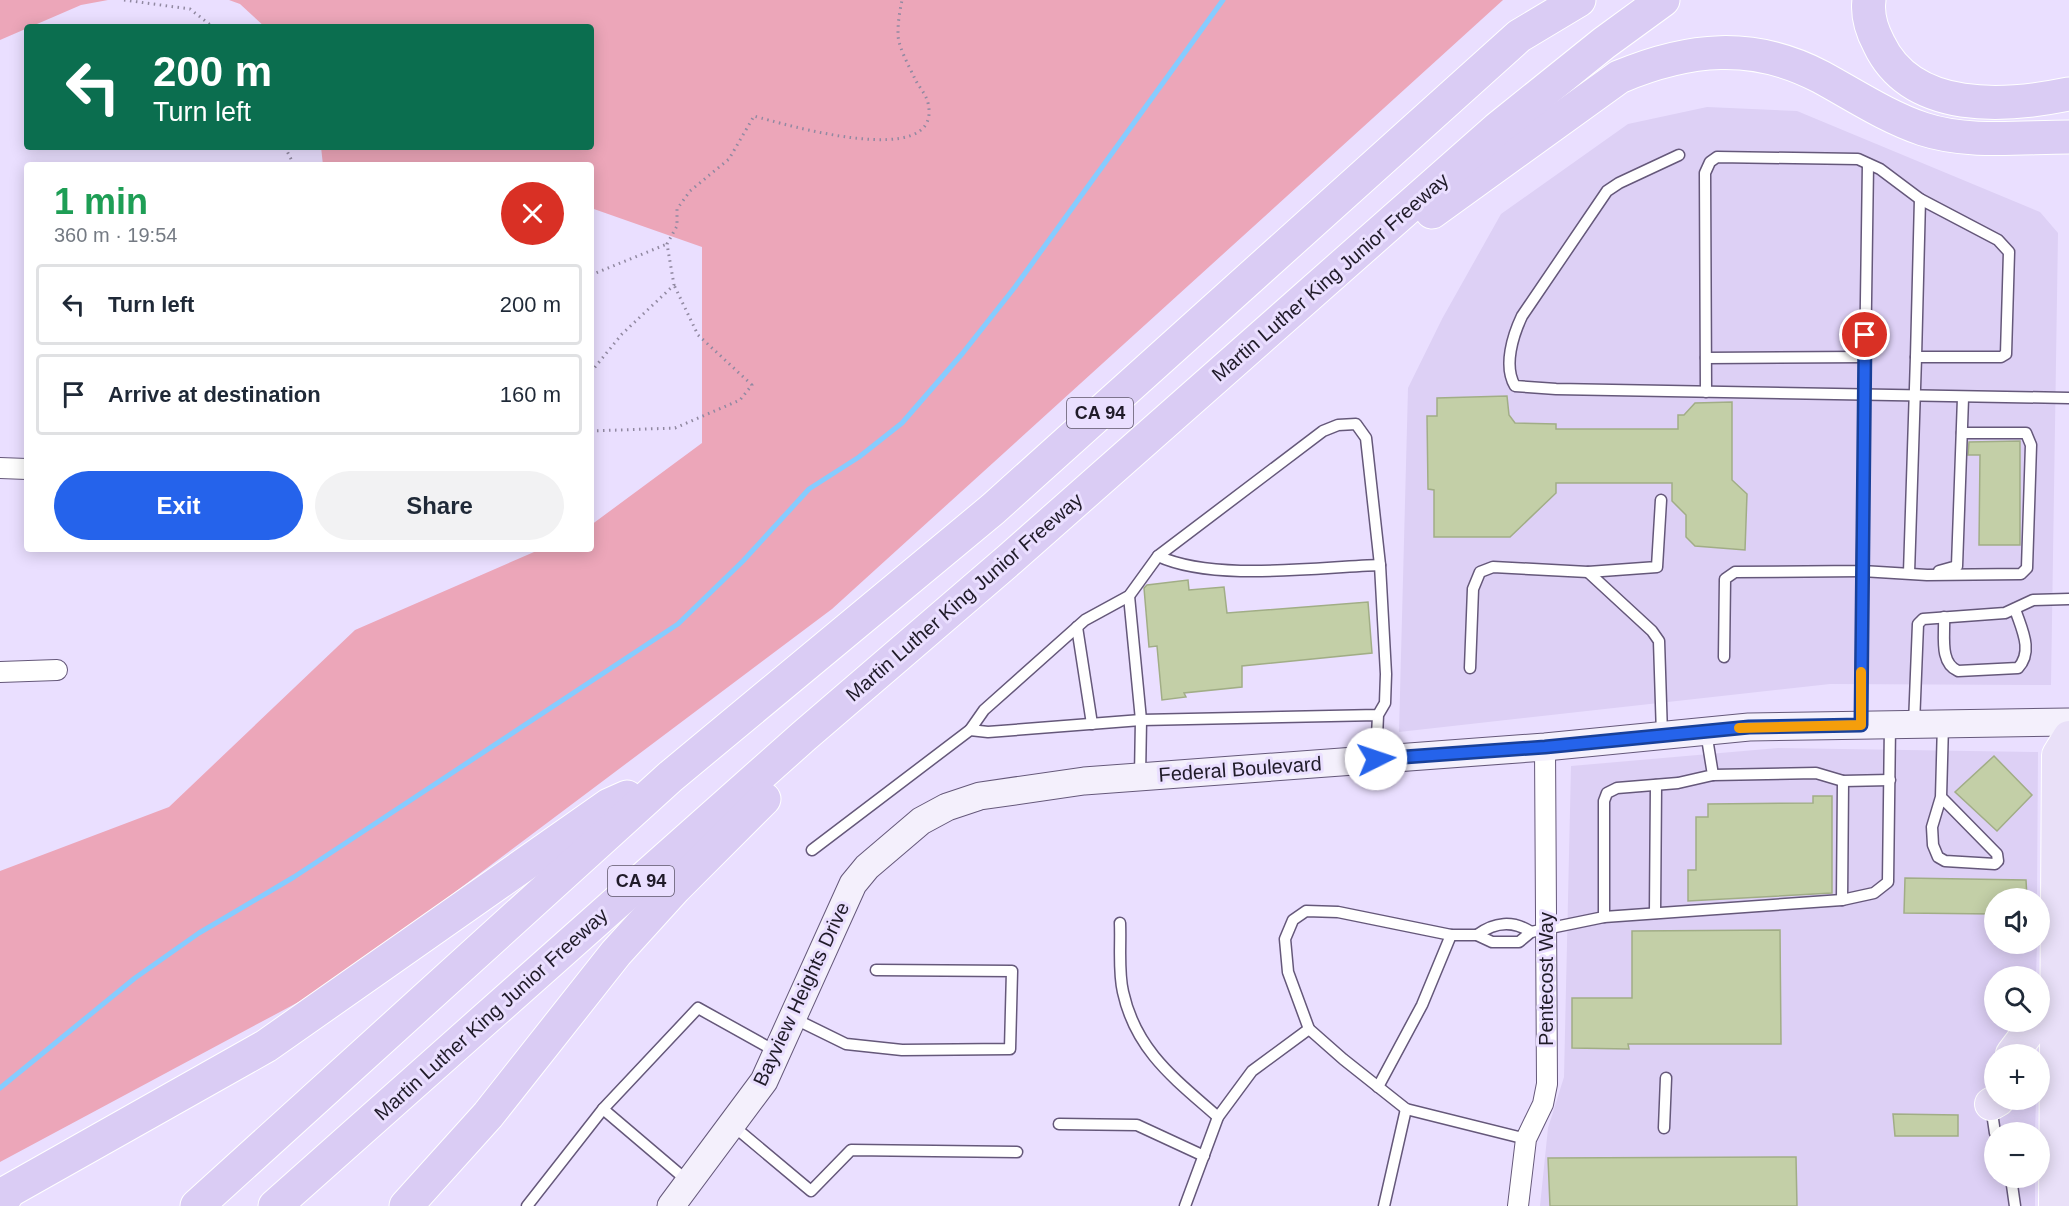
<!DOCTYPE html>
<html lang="en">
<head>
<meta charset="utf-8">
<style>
	:root { --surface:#fff; --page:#f2f2f3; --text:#1f2937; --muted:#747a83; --line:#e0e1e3; --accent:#2563eb }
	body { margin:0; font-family:Helvetica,sans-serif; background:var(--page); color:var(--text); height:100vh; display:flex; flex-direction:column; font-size:22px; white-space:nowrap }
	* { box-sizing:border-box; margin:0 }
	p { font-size:20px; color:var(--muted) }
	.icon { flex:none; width:33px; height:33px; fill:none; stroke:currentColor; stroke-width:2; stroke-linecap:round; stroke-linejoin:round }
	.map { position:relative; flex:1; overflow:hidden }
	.side { position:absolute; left:24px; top:162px; width:570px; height:390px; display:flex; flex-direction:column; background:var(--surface); border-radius:6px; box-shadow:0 3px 15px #0003 }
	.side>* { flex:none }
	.top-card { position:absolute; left:24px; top:24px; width:570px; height:126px; border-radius:6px; box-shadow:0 3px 15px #0003; background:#0b6e4f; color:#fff; overflow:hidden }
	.tools { position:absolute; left:1984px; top:888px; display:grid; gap:12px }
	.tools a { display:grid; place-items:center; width:66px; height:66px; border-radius:50%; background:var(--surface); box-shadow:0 3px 15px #0003; font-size:30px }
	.pin { position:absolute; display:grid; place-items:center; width:51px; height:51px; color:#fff; margin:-26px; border:3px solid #fff; border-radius:50%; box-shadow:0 2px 6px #0007 }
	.me { position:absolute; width:66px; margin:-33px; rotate:86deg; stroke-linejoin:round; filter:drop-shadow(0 0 4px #0008) }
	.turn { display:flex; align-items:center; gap:21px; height:126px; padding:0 30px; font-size:27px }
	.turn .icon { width:78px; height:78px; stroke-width:2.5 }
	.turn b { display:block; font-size:42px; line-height:51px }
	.round { display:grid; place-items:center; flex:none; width:63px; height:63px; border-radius:32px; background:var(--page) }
	.headline { display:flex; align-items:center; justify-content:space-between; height:102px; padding:0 30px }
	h1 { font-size:36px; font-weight:600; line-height:45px; color:#1e9e55 }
	.primary-button { display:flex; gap:12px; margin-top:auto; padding:12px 30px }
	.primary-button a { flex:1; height:69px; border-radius:36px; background:var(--accent); color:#fff; font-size:24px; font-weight:600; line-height:69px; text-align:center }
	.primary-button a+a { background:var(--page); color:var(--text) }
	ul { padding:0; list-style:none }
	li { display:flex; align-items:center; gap:18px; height:81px; margin:0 12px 9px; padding:0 18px; border:3px solid var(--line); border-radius:6px }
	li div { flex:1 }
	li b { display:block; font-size:22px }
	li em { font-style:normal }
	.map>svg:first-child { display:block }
</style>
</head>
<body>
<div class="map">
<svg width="2069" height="1206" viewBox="0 0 2069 1206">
	<rect width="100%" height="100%" fill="#eadfff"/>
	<g fill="#ddd0f5">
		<polygon points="1707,107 1797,111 2040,212 2058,233 2051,685 1830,684 1399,732 1408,388 1442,319 1501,214 1628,124"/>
		<polygon points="1778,748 2038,752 2037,898 1995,898 1995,944 2037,944 2036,976 1995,976 1995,1022 2036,1022 2036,1054 1995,1054 1995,1100 2036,1100 2035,1132 1995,1132 1995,1178 2035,1178 2035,1206 1540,1206 1548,1128 1564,1077 1571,766"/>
	</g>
	<g fill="#eca6b9">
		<polygon points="0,0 108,0 81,5 0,40"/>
		<polygon points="229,0 1503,0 832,609 334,983 0,1162 0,871 169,807 355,630 541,549 591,549 591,525 702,443 702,247 591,208 591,165 323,165 321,147 591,147 591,27 265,27 240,4"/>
	</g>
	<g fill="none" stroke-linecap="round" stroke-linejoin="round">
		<polyline stroke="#86ccff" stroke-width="5" points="0,1088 135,978 199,933 294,877 678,624 743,561 809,489 859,457 902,423 962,354 1015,287 1223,0"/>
	</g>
	<g fill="#c3cfa7" stroke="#a1ad86" stroke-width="1.5">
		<polygon points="1507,396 1509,415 1515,423 1556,424 1556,429 1678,429 1678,415 1684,415 1695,403 1732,402 1732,480 1747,494 1745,550 1695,546 1686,537 1686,515 1672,501 1672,483 1556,483 1556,493 1510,537 1434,537 1434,490 1428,489 1427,416 1437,416 1437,398"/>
		<polygon points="2020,441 2020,545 1979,545 1980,455 1968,455 1969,442"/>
		<polygon points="1188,580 1189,590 1224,587 1227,613 1368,602 1372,653 1242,666 1242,687 1184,693 1186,697 1162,700 1157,646 1149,647 1144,588 1147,585"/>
		<polygon points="1994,756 2032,795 1997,831 1955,792"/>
		<polygon points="1813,796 1832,796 1832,893 1688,901 1688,870 1696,870 1696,817 1708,817 1708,804 1813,803"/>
		<polygon points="1905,878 2026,880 2027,898 1995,898 1995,914 1904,913"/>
		<polygon points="1780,930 1781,1044 1628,1044 1629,1049 1572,1048 1572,998 1632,998 1632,931"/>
		<polygon points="1893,1114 1958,1115 1958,1136 1895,1136"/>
		<polygon points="1796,1157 1797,1206 1550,1206 1548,1158"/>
	</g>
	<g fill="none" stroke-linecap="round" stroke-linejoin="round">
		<defs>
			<g id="service">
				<path d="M1679,155L1619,183L1607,191L1522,316C1513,335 1503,366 1515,386L1556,389L2069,398"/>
				<polyline points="1916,357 1920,199"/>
				<polyline points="1706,358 1865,357"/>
				<polyline points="1706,392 1705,173 1710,162 1717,157 1858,159 1880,169 1920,199 1998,240 2009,252 2006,354 2001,357 1916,357 1909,573"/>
				<polyline points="1661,500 1657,567 1588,572 1652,631 1659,641 1662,735"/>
				<path d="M1158,556C1214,582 1317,567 1380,565"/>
				<polyline points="1939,571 1957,566 1963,398"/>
				<polyline points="1129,596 1141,720 1140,777"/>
				<path d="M1944,617C1945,635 1939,663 1958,671L2018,668C2034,651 2021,628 2015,609"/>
				<polyline points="1077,627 1092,724"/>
				<polyline points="1724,657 1725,579 1735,572 1862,571 1868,164"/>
				<polyline points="1470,668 1473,589 1480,572 1493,567 1588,572"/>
				<polyline points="1914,724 1918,624 1923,619 2005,613 2033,600 2069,599"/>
				<polyline points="1861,725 1862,571 1927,575 2021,574 2027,568 2031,445 2026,433 1962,433"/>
				<polyline points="1376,759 1378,715 1385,703 1386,674 1380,565 1366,438 1356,424 1338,425 1323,431 1158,556 1129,596 1085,620 984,710 970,730 988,732 1141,720 1378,715"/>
				<polyline points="1713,775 1816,773 1843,781 1890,780"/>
				<polyline points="1941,797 1997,854 1998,861 1995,864 1945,861 1938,857 1933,845 1932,827 1941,797 1943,724"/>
				<polyline points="812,850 970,730"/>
				<polyline points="1842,900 1843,781"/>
				<polyline points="1655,913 1656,785"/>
				<polyline points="1604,917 1604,801 1607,793 1617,788 1678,783 1713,775 1706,732"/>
				<path d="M1120,923C1121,945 1118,971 1123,992C1136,1051 1175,1079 1218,1117"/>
				<path d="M1477,935C1494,922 1513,920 1531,932"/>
				<polyline points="793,1018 846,1044 902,1050 1010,1049 1012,971 876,970"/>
				<polyline points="1378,1087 1422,1005 1451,935"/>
				<polyline points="1991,1106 1995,1133"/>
				<polyline points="603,1109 690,1183"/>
				<polyline points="731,1124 811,1191 851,1150 1017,1152"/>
				<polyline points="1059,1124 1137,1125 1204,1156"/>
				<polyline points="1664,1128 1666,1078"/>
				<polyline points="1526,1139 1406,1109 1343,1059 1309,1029 1288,972 1285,939 1293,920 1306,911 1338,912 1451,935 1477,935 1492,942 1519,942 1531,932 1604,917 1842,900 1874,893 1888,882 1890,725"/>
				<polyline points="2011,1178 2015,1206"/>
				<polyline points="527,1206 603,1109 698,1008 777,1052"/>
				<polyline points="1185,1206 1218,1117 1252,1071 1309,1029"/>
				<polyline points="1384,1206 1406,1109"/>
			</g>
			<g id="minor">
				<polyline points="0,468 27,469"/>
				<polyline points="0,672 57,670"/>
				<polyline points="1518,1206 1526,1139 1543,1104 1547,1084 1545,747"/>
			</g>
			<polyline id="secondary" points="671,1206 764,1081 853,884 867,867 921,821 947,807 980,796 1084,781 1545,747 1749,727 2069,722"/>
			<g id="primary">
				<polyline points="2012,1054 2036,1022"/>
				<polyline points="1991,1104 1998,1100"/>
				<polyline points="2055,1206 2058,755 2069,737"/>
			</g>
			<g id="motorway">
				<path d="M1869,0C1867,15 1872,31 1879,44C1912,114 2006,107 2069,94"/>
				<path d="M1432,212L1619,77C1688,48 1753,41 1821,77C1854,95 1887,117 1923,129C1968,144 2022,137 2069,137"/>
				<polyline points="0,1205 9,1191 266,1046 609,805 627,797"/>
				<polyline points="197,1206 670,777 993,509 1519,36 1579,0"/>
				<polyline points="275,1206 804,736 1010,559 1497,129 1604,43 1663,0"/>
				<polyline points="406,1206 488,1115 616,953 675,888 764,799"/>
			</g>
		</defs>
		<use href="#service" stroke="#65587a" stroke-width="13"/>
		<use href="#minor" stroke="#65587a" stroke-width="22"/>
		<use href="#secondary" stroke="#65587a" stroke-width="29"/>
		<use href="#primary" stroke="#fff" stroke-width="34"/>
		<use href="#motorway" stroke="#fff" stroke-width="35"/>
		<g stroke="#9189a1" stroke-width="3" stroke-dasharray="1.5 4.5" stroke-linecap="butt">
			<polyline points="124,0 190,9 213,27"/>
			<polyline points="285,147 294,165"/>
			<polyline points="591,275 667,244"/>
			<path d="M591,372L622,334L674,285L667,244L677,226V209L690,191L729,159L754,116C783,124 944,172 928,103C926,94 919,87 915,79C909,66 897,45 898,32C898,21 900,10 902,0"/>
			<polyline points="591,431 675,428 740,400 752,385 698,335 674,285"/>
		</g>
		<use href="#service" stroke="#fff" stroke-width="10"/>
		<use href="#minor" stroke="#fff" stroke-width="20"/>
		<use href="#secondary" stroke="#f4f0fc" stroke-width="27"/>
		<use href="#primary" stroke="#e9e0f8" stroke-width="32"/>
		<use href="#motorway" stroke="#daccf4" stroke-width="33"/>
	</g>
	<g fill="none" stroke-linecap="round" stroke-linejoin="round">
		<defs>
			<polyline id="route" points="1376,759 1545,747 1749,727 1861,725 1865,335"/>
		</defs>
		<use href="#route" stroke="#184099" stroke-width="15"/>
		<use href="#route" stroke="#2563eb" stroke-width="10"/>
		<polyline stroke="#f59e0b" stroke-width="10" points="1739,728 1861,725 1861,672"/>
	</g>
	<g text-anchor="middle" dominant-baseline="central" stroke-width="6" stroke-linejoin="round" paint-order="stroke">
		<g fill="#eadfff" stroke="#5d5669" stroke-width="1.5">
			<rect x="1067" y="398" width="66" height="30" rx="4.5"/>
			<rect x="608" y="866" width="66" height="30" rx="4.5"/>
		</g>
		<g font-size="18" font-weight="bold" fill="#201b29">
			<text x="1100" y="413">CA 94</text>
			<text x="641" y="881">CA 94</text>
		</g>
		<g font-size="20" fill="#201b29" stroke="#eadfff">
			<text transform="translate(1330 277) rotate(-41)">Martin Luther King Junior Freeway</text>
			<text transform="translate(964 597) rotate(-41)">Martin Luther King Junior Freeway</text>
			<text transform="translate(1240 769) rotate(-4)">Federal Boulevard</text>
			<text transform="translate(1546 979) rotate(-90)">Pentecost Way</text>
			<text transform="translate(801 994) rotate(-65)">Bayview Heights Drive</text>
			<text transform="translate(491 1014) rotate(-42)">Martin Luther King Junior Freeway</text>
		</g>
	</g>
</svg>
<div class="tools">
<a><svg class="icon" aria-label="sound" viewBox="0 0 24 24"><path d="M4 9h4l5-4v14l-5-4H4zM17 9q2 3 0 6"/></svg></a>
<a><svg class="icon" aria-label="search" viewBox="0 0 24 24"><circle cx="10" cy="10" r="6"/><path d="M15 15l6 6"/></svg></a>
<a>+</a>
<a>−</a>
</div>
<div class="pin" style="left:1865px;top:335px;background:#d93025"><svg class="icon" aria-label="arrive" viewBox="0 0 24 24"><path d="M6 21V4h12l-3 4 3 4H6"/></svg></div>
<svg class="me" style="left:1376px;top:759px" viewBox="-20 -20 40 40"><circle r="19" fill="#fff"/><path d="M0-13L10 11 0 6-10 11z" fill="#2563eb"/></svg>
<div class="top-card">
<div class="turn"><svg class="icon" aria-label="left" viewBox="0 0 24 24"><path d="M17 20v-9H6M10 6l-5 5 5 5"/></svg><div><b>200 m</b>Turn left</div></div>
</div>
<section class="side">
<div class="headline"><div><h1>1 min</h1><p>360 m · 19:54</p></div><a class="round" style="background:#d93025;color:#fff"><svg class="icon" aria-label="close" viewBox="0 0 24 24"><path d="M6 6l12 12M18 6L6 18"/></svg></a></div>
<ul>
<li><svg class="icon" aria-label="left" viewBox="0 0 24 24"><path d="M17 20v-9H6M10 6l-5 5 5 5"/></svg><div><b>Turn left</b></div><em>200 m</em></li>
<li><svg class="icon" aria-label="arrive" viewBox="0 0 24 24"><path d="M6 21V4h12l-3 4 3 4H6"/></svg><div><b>Arrive at destination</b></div><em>160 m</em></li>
</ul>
<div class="primary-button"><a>Exit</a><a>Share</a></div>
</section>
</div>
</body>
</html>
